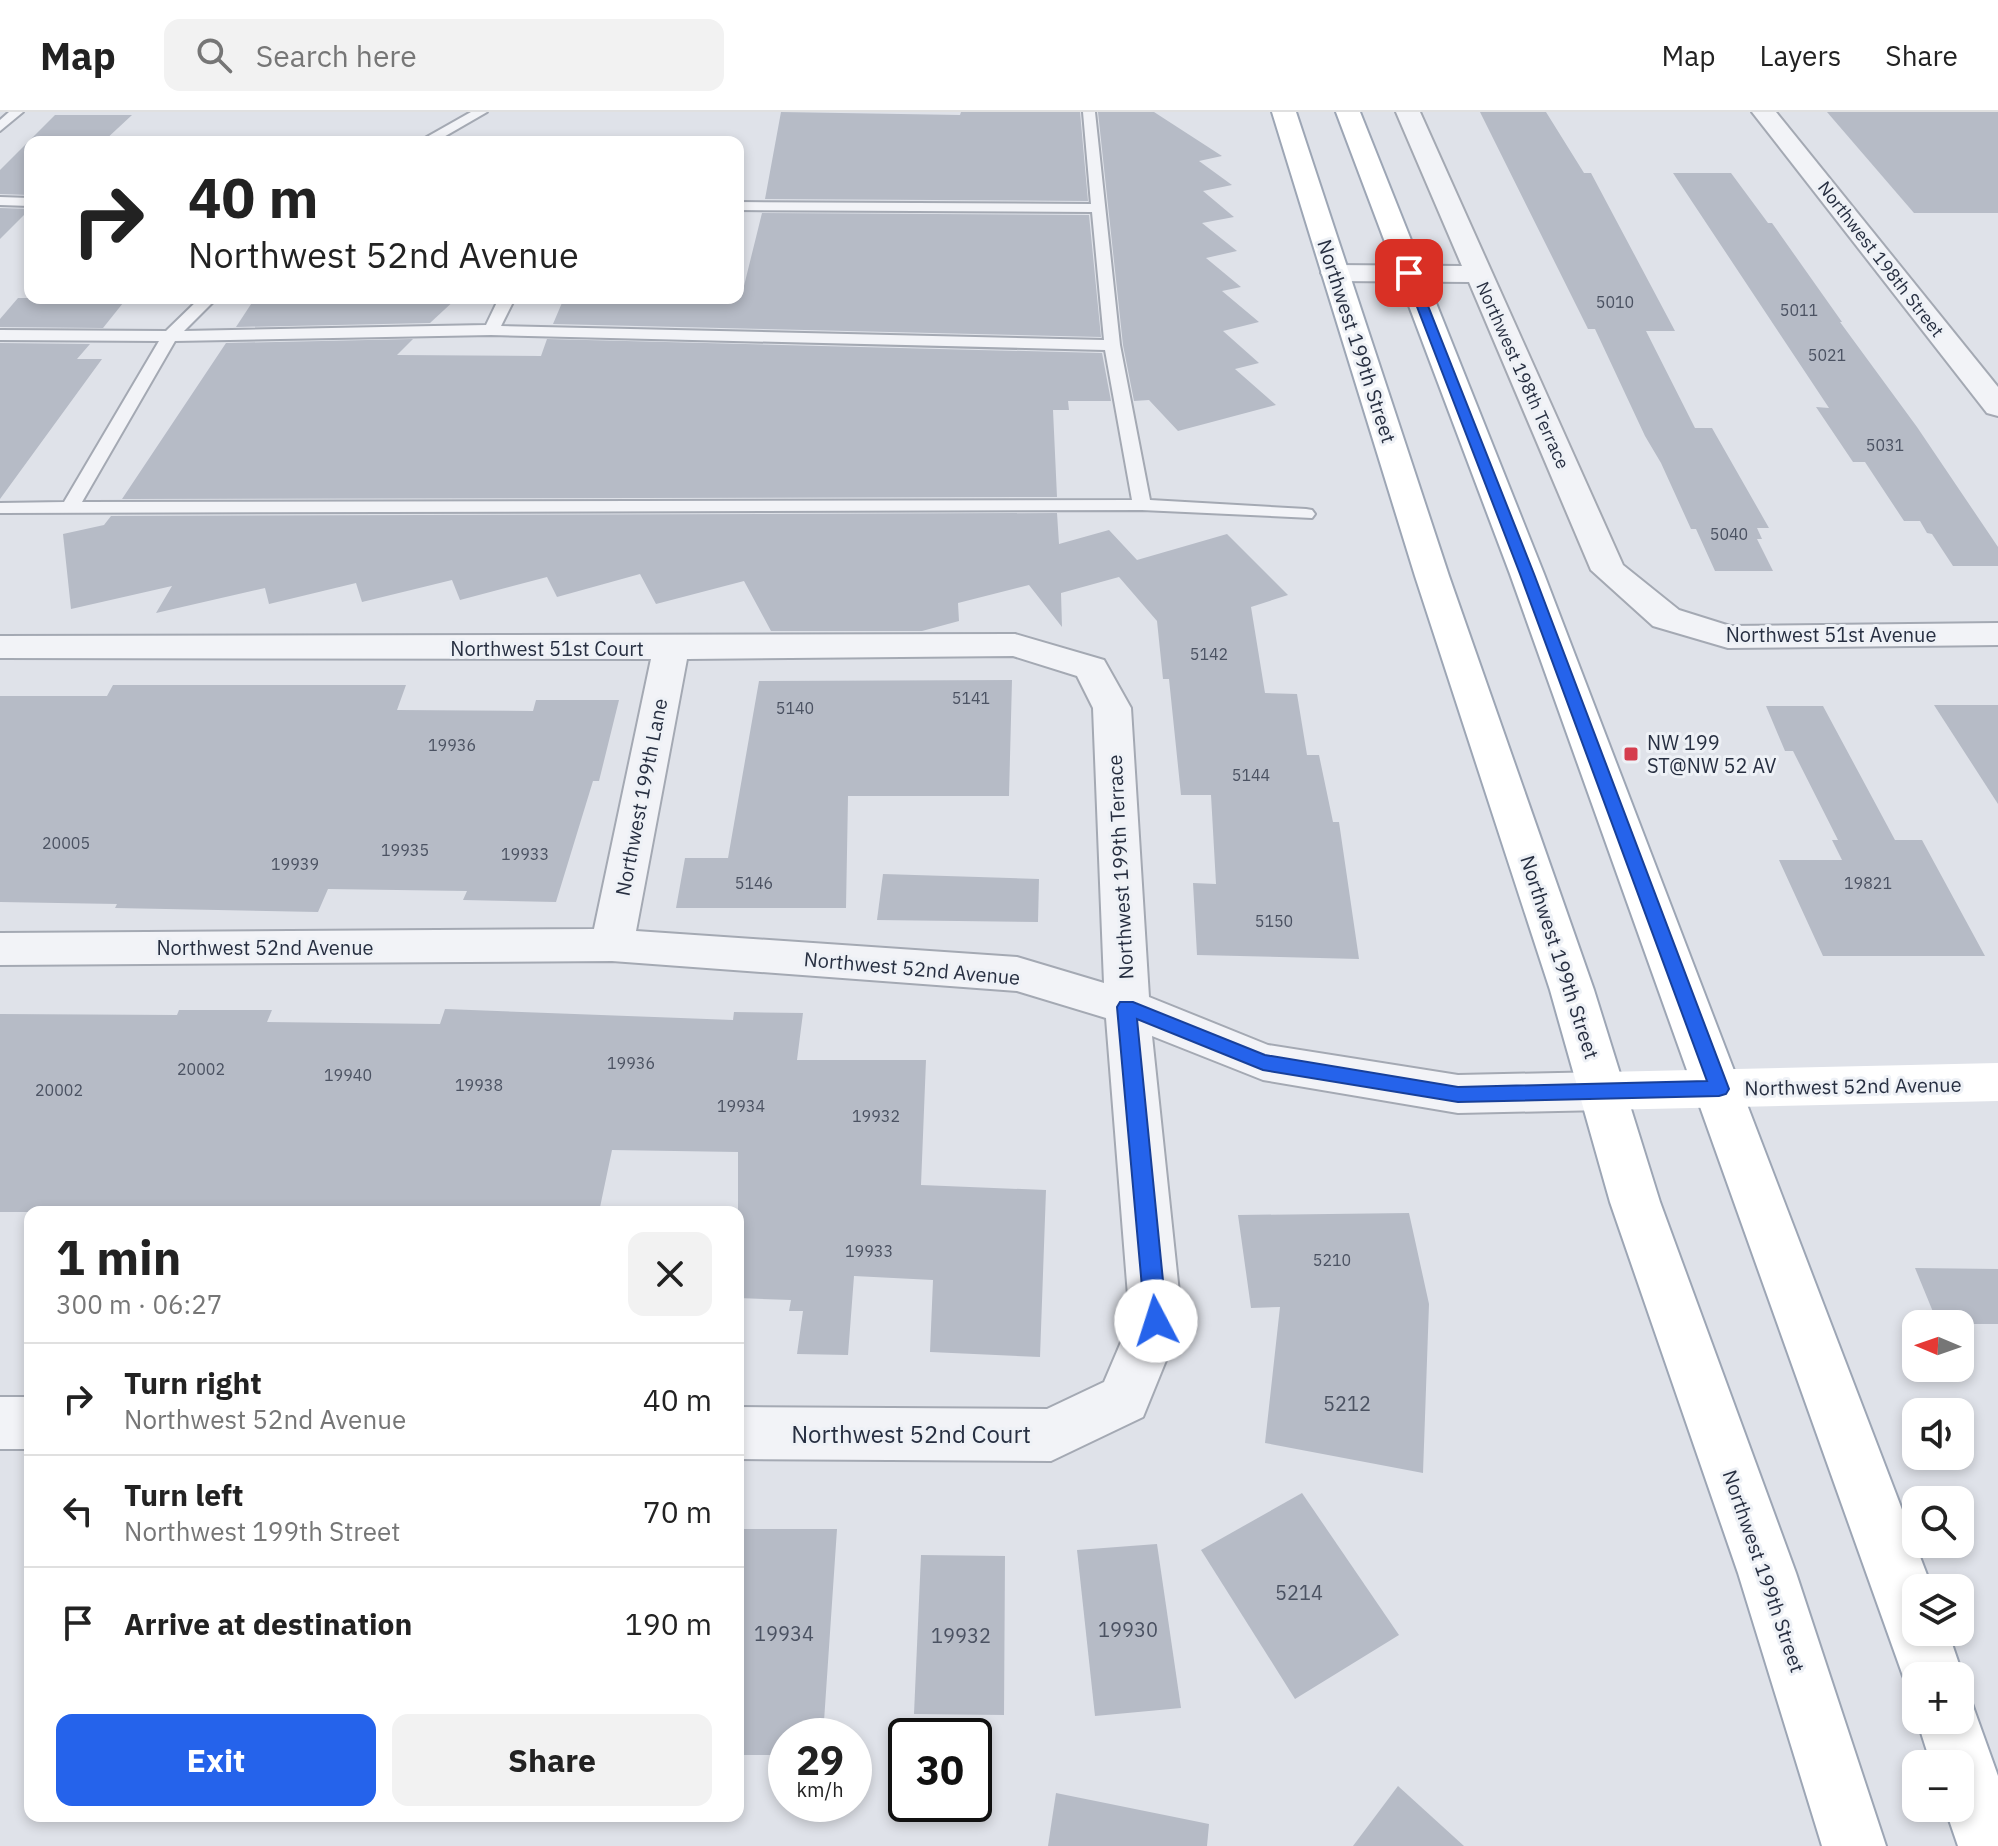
<!DOCTYPE html>
<html lang="en">
<head>
<meta charset="utf-8">
<style>
	:root { --surface:#fff; --page:#f2f2f2; --text:#222; --muted:#767676; --line:#e0e0e0; --accent:#2563eb }
	body { margin:0; font-family:"IBM Plex Sans",sans-serif; background:var(--page); color:var(--text); height:100vh; display:flex; flex-direction:column; font-size:30px; white-space:nowrap }
	* { box-sizing:border-box; margin:0 }
	p { font-size:26px; color:var(--muted) }
	.icon { flex:none; width:44px; height:44px; fill:none; stroke:currentColor; stroke-width:2; stroke-linecap:round; stroke-linejoin:round }
	.map { position:relative; flex:1; overflow:hidden }
	.panel { position:absolute; left:24px; top:1094px; width:720px; height:616px; display:flex; flex-direction:column; background:var(--surface); border-radius:16px; box-shadow:0 4px 12px #0003 }
	.panel>* { flex:none }
	.guide { position:absolute; left:24px; top:24px; width:720px; height:168px; border-radius:16px; box-shadow:0 4px 12px #0003; background:#fff; color:var(--text); overflow:hidden }
	.needle { width:52px; rotate:272deg }
	.buttons { position:absolute; left:1902px; top:1198px; display:grid; gap:16px }
	.buttons a { display:grid; place-items:center; width:72px; height:72px; border-radius:16px; background:var(--surface); box-shadow:0 4px 12px #0003; font-size:40px }
	.speed { position:absolute; left:768px; top:1606px; display:flex; gap:16px; font-size:40px; font-weight:700; text-align:center }
	.speed>* { display:grid; place-content:center; width:104px; height:104px; border-radius:50%; background:var(--surface); box-shadow:0 4px 12px #0003; line-height:1 }
	.speed small { font-size:20px; font-weight:400 }
	.speed .limit { border:4px solid #111; border-radius:12px; background:#fff; color:#111 }
	.pin { position:absolute; display:grid; place-items:center; width:68px; height:68px; color:#fff; margin:-34px; border-radius:16px; box-shadow:0 4px 12px #0006 }
	.me { position:absolute; width:88px; margin:-44px; rotate:355deg; stroke-linejoin:round; filter:drop-shadow(0 0 6px #0008) }
	.turn { display:flex; align-items:center; gap:28px; height:168px; padding:0 32px; font-size:36px }
	.turn .icon { width:104px; height:104px; stroke-width:2.5 }
	.turn b { display:block; font-size:56px; line-height:68px }
	.round { display:grid; place-items:center; flex:none; width:84px; height:84px; border-radius:16px; background:var(--page) }
	.summary { display:flex; align-items:center; justify-content:space-between; height:136px; padding:0 32px }
	h1 { font-size:48px; font-weight:700; line-height:60px }
	.button { display:flex; gap:16px; margin-top:auto; padding:16px 32px }
	.button a { flex:1; height:92px; border-radius:16px; background:var(--accent); color:#fff; font-size:32px; font-weight:700; line-height:92px; text-align:center }
	.button a+a { background:var(--page); color:var(--text) }
	ul { padding:0; list-style:none }
	li { display:flex; align-items:center; gap:24px; height:112px; padding:0 32px; border-top:2px solid var(--line) }
	li div { flex:1 }
	li b { display:block; font-size:30px }
	li em { font-style:normal }
	header { display:flex; align-items:center; gap:48px; box-sizing:border-box; height:112px; padding:0 40px; background:var(--surface); border-bottom:2px solid var(--line) }
	header strong { font-size:38px }
	nav { display:flex; gap:44px; margin-inline-start:auto; font-size:28px }
	.search { width:560px; height:72px; background:var(--page); display:flex; align-items:center; gap:20px; box-sizing:border-box; padding:0 28px; border-radius:16px; color:var(--muted); font-size:30px }
	.map>svg:first-child { display:block }
</style>
</head>
<body>
<header>
<strong>Map</strong>
<div class="search"><svg class="icon" aria-label="search" viewBox="0 0 24 24"><circle cx="10" cy="10" r="6"/><path d="M15 15l6 6"/></svg>Search here</div>
<nav><a>Map</a><a>Layers</a><a>Share</a></nav>
</header>
<div class="map">
<svg width="1998" height="1734" viewBox="0 0 1998 1734">
	<rect width="100%" height="100%" fill="#dfe2e9"/>
	<g fill="#b6bbc6">
		<polygon points="781,0 960,3 961,0 1080,0 1088,89 765,87"/>
		<polygon points="1098,0 1154,0 1222,44 1199,49 1232,73 1203,79 1234,105 1202,111 1237,139 1206,146 1241,175 1222,179 1259,210 1223,219 1259,251 1235,257 1276,293 1178,319 1149,288 1134,289 1123,233"/>
		<polygon points="1480,0 1546,0 1584,61 1591,61 1675,219 1646,219 1695,316 1712,316 1769,416 1757,416 1762,427 1757,427 1773,459 1715,459 1696,417 1691,417 1661,351 1645,324 1595,217 1588,217"/>
		<polygon points="1827,0 1998,0 1998,101 1914,101"/>
		<polygon points="55,3 132,3 103,30 30,30 30,83 0,82 0,58"/>
		<polygon points="1673,61 1731,61 1768,111 1772,111 1842,210 1840,210 1917,315 1998,435 1998,454 1953,454 1932,422 1927,421 1920,409 1904,409 1865,350 1853,350 1816,295 1829,296"/>
		<polygon points="0,96 30,97 0,127"/>
		<polygon points="762,101 1089,103 1101,225 553,212 564,186 741,186"/>
		<polygon points="18,186 127,186 103,216 0,215 0,207"/>
		<polygon points="255,186 457,186 430,211 236,215"/>
		<polygon points="413,227 397,243 541,244 547,227 1102,241 1111,289 1068,289 1069,298 1053,298 1057,385 122,387 226,231"/>
		<polygon points="0,231 90,232 77,247 102,247 0,387"/>
		<polygon points="1057,401 1059,432 1109,418 1137,448 1227,422 1288,483 1251,495 1265,581 1297,582 1307,643 1319,643 1333,710 1339,710 1359,847 1197,843 1193,771 1216,772 1211,683 1181,683 1169,567 1163,567 1157,509 1119,465 1061,481 1062,515 1029,473 958,491 959,509 922,519 771,519 744,469 656,492 640,462 557,485 547,465 460,488 452,468 362,490 356,471 269,492 265,476 156,501 172,474 71,497 63,422 104,413 111,404"/>
		<polygon points="1012,568 1009,684 848,684 846,796 676,796 685,746 728,746 759,569"/>
		<polygon points="113,573 406,573 397,598 533,599 536,588 619,588 599,669 593,669 556,790 463,788 467,779 328,777 318,800 115,796 117,792 0,790 0,584 107,584"/>
		<polygon points="1934,593 1998,593 1998,692"/>
		<polygon points="1766,594 1823,594 1895,728 1922,728 1985,844 1823,844 1779,748 1842,748 1832,728 1838,728 1793,639 1785,639"/>
		<polygon points="883,762 1039,767 1038,810 877,808"/>
		<polygon points="445,897 733,908 734,900 803,901 797,948 926,948 921,1073 1046,1078 1040,1245 930,1240 933,1168 854,1164 848,1243 797,1242 803,1199 789,1199 791,1188 738,1186 738,1040 612,1038 599,1100 0,1100 0,902 177,903 179,898 272,898 267,910 440,912"/>
		<polygon points="1409,1101 1429,1192 1423,1361 1265,1331 1280,1195 1251,1196 1238,1103"/>
		<polygon points="1915,1156 1998,1157 1998,1212 1938,1212"/>
		<polygon points="1302,1381 1399,1523 1295,1587 1201,1438"/>
		<polygon points="738,1417 837,1417 823,1624 786,1624 786,1643 738,1643"/>
		<polygon points="1157,1432 1181,1596 1095,1604 1077,1438"/>
		<polygon points="921,1443 1005,1444 1004,1603 914,1602"/>
		<polygon points="1398,1674 1464,1734 1353,1734"/>
		<polygon points="1056,1681 1209,1712 1207,1734 1048,1734"/>
	</g>
	<g fill="none" stroke-linecap="round" stroke-linejoin="round">
		<defs>
			<g id="lane">
				<polygon points="9,0 23,0 0,19 0,8"/>
				<polygon points="471,0 487,0 435,30 418,30"/>
				<path d="M1083,0H1095L1120,233L1150,388L1306,397L1312,398L1315,402L1312,406L1142,398L0,401V391L64,390L159,229L0,228V218L166,219L200,186H217L184,219L486,213L499,186H515L501,214L1104,228L1092,100L738,98V90L1091,92ZM491,223L1105,238L1132,388L82,390L175,229Z"/>
				<polygon points="0,85 30,86 30,94 0,93"/>
			</g>
			<g id="street">
				<polygon points="1396,0 1420,0 1623,453 1679,498 1730,514 1998,511 1998,533 1728,536 1653,514 1591,458 1469,170 1335,169 1325,167 1321,161 1325,155 1335,153 1462,154"/>
				<polygon points="1752,0 1776,0 1998,275 1998,304 1987,301"/>
				<path d="M1015,522L1104,548L1131,596L1149,885L1268,933L1458,963L1604,960L1620,966L1627,979L1620,992L1604,998L1458,1001L1263,968L1152,924L1182,1209L1143,1305L1051,1349L738,1347V1295L1047,1297L1104,1270L1130,1209L1106,906L1017,879L612,849L0,853V821L594,817L651,547L0,546V524ZM1013,544L1077,564L1093,596L1104,871L1017,845L636,819L687,547Z"/>
				<rect x="0" y="1285" width="30" height="52"/>
			</g>
			<g id="primary">
				<polygon points="1272,0 1296,0 1449,464 1594,878 1660,1090 1796,1461 1886,1734 1822,1734 1738,1461 1610,1090 1550,878 1415,464"/>
				<polygon points="1336,0 1360,0 1544,462 1932,1476 1916,1476 1916,1520 1948,1520 1963,1564 1960,1572 1960,1564 1916,1564 1916,1587 1912,1585 1903,1564 1510,462"/>
				<polygon points="1960,1582 1970,1586 1998,1664 1998,1734 1958,1734 1945,1696 1960,1696 1960,1652 1931,1652 1917,1608 1960,1608"/>
			</g>
		</defs>
		<use href="#lane" stroke="#a4a9b3" stroke-width="4"/>
		<use href="#street" stroke="#a4a9b3" stroke-width="4"/>
		<use href="#primary" stroke="#9da6b5" stroke-width="4"/>
		<use href="#lane" fill="#f2f3f7" fill-rule="evenodd"/>
		<use href="#street" fill="#f2f3f7" fill-rule="evenodd"/>
		<polygon fill="#fff" fill-rule="evenodd" points="1998,951 1998,989 1604,998 1588,992 1581,979 1588,966 1604,960"/>
		<use href="#primary" fill="#fff" fill-rule="evenodd"/>
	</g>
	<polygon fill="#2563eb" stroke="#184099" stroke-width="2" points="1409,158 1415,161 1534,462 1729,977 1726,982 1719,984 1458,990 1263,958 1137,907 1167,1209 1164,1216 1156,1219 1149,1216 1145,1209 1117,895 1120,890 1133,890 1265,943 1458,975 1707,969 1520,462 1404,161"/>
	<rect fill="#d53d4e" stroke="#eef1f6" stroke-width="3" x="1623" y="634" width="16" height="16" rx="4"/>
	<g text-anchor="middle" dominant-baseline="central" stroke-width="6" stroke-linejoin="round" paint-order="stroke">
		<g font-size="16" fill="#4b5262">
			<text x="1615" y="190">5010</text>
			<text x="1799" y="198">5011</text>
			<text x="1827" y="243">5021</text>
			<text x="1885" y="333">5031</text>
			<text x="1729" y="422">5040</text>
			<text x="1209" y="542">5142</text>
			<text x="971" y="586">5141</text>
			<text x="795" y="596">5140</text>
			<text x="452" y="633">19936</text>
			<text x="1251" y="663">5144</text>
			<text x="66" y="731">20005</text>
			<text x="405" y="738">19935</text>
			<text x="525" y="742">19933</text>
			<text x="295" y="752">19939</text>
			<text x="754" y="771">5146</text>
			<text x="1868" y="771">19821</text>
			<text x="1274" y="809">5150</text>
			<text x="631" y="951">19936</text>
			<text x="201" y="957">20002</text>
			<text x="348" y="963">19940</text>
			<text x="479" y="973">19938</text>
			<text x="59" y="978">20002</text>
			<text x="741" y="994">19934</text>
			<text x="876" y="1004">19932</text>
			<text x="869" y="1139">19933</text>
			<text x="1332" y="1148">5210</text>
		</g>
		<g font-size="18" fill="#272f41" stroke="#eef1f6">
			<text transform="translate(1881 147) rotate(52)">Northwest 198th Street</text>
			<text transform="translate(1523 263) rotate(66)">Northwest 198th Terrace</text>
		</g>
		<g font-size="20" fill="#272f41" stroke="#eef1f6">
			<text transform="translate(1357 229) rotate(72)">Northwest 199th Street</text>
			<text x="1831" y="522">Northwest 51st Avenue</text>
			<text x="547" y="536">Northwest 51st Court</text>
			<text transform="translate(641 685) rotate(-79)">Northwest 199th Lane</text>
			<text transform="translate(1120 755) rotate(-93)">Northwest 199th Terrace</text>
			<text x="265" y="835">Northwest 52nd Avenue</text>
			<text transform="translate(1560 845) rotate(72)">Northwest 199th Street</text>
			<text transform="translate(912 856) rotate(5)">Northwest 52nd Avenue</text>
			<text transform="translate(1853 974) rotate(-1)">Northwest 52nd Avenue</text>
			<text transform="translate(1764 1459) rotate(71)">Northwest 199th Street</text>
		</g>
		<g font-size="20" fill="#272f41" stroke="#eef1f6" text-anchor="start">
			<text x="1647" y="630">NW 199<tspan x="1647" dy="23">ST@NW 52 AV</tspan></text>
		</g>
		<g font-size="20" fill="#4b5262">
			<text x="1347" y="1291">5212</text>
			<text x="1299" y="1480">5214</text>
			<text x="1128" y="1517">19930</text>
			<text x="784" y="1521">19934</text>
			<text x="961" y="1523">19932</text>
		</g>
		<g font-size="24" fill="#272f41" stroke="#eef1f6">
			<text x="911" y="1322">Northwest 52nd Court</text>
		</g>
	</g>
</svg>
<div class="buttons">
<a><svg class="needle" viewBox="-14 -14 28 28"><path d="M0-13l5 13h-10z" fill="#e53935"/><path d="M0 13l5-13h-10z" fill="#767676"/></svg></a>
<a><svg class="icon" aria-label="sound" viewBox="0 0 24 24"><path d="M4 9h4l5-4v14l-5-4H4zM17 9q2 3 0 6"/></svg></a>
<a><svg class="icon" aria-label="search" viewBox="0 0 24 24"><circle cx="10" cy="10" r="6"/><path d="M15 15l6 6"/></svg></a>
<a><svg class="icon" aria-label="layers" viewBox="0 0 24 24"><path d="M12 4l9 5-9 5-9-5zM3 14l9 5 9-5"/></svg></a>
<a>+</a>
<a>−</a>
</div>
<div class="speed"><div>29<small>km/h</small></div><div class="limit">30</div></div>
<div class="pin" style="left:1409px;top:161px;background:#d93025"><svg class="icon" aria-label="arrive" viewBox="0 0 24 24"><path d="M6 21V4h12l-3 4 3 4H6"/></svg></div>
<svg class="me" style="left:1156px;top:1209px" viewBox="-20 -20 40 40"><circle r="19" fill="#fff"/><path d="M0-13L10 11 0 6-10 11z" fill="#2563eb"/></svg>
<div class="guide">
<div class="turn"><svg class="icon" aria-label="right" viewBox="0 0 24 24"><path d="M7 20v-9h11M14 6l5 5-5 5"/></svg><div><b>40 m</b>Northwest 52nd Avenue</div></div>
</div>
<section class="panel">
<div class="summary"><div><h1>1 min</h1><p>300 m · 06:27</p></div><a class="round"><svg class="icon" aria-label="close" viewBox="0 0 24 24"><path d="M6 6l12 12M18 6L6 18"/></svg></a></div>
<ul>
<li><svg class="icon" aria-label="right" viewBox="0 0 24 24"><path d="M7 20v-9h11M14 6l5 5-5 5"/></svg><div><b>Turn right</b><p>Northwest 52nd Avenue</p></div><em>40 m</em></li>
<li><svg class="icon" aria-label="left" viewBox="0 0 24 24"><path d="M17 20v-9H6M10 6l-5 5 5 5"/></svg><div><b>Turn left</b><p>Northwest 199th Street</p></div><em>70 m</em></li>
<li><svg class="icon" aria-label="arrive" viewBox="0 0 24 24"><path d="M6 21V4h12l-3 4 3 4H6"/></svg><div><b>Arrive at destination</b></div><em>190 m</em></li>
</ul>
<div class="button"><a>Exit</a><a>Share</a></div>
</section>
</div>
</body>
</html>
